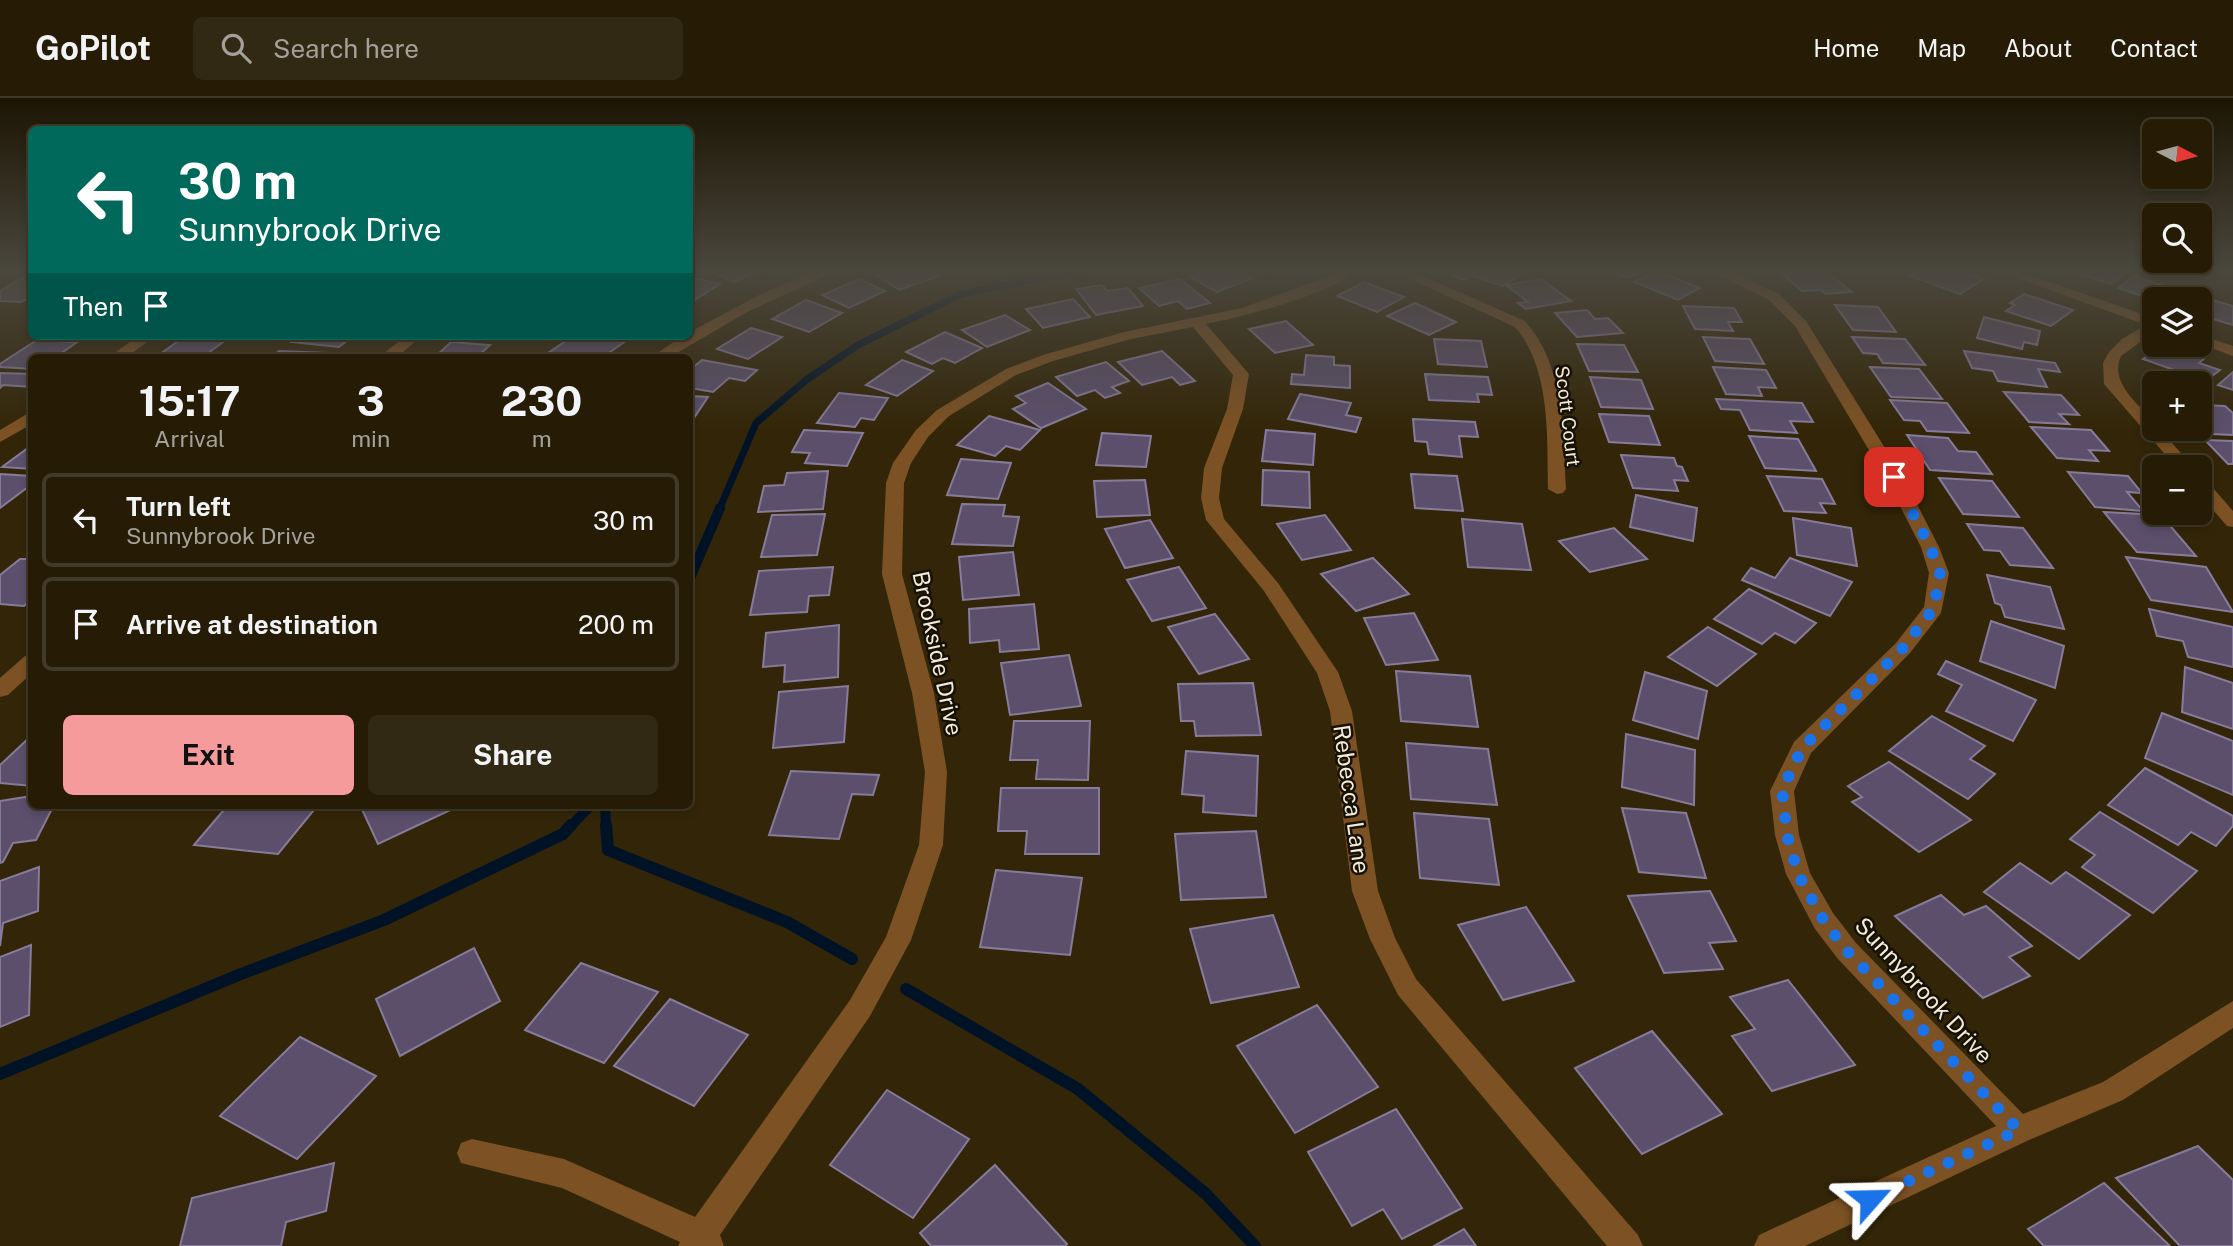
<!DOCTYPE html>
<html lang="en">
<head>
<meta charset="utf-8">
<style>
	:root { --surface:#261c06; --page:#322914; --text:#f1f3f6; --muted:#a4a19b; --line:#423a28; --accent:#f59b9c }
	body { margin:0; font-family:"Public Sans",sans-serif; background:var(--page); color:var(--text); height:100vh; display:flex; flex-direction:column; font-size:26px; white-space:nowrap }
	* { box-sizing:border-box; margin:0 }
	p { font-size:23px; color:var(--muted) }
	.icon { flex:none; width:38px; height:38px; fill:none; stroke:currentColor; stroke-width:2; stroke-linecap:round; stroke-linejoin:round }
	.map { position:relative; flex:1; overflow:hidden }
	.sheet { position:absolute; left:28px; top:256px; width:665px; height:455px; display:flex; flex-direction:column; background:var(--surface); border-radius:10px; box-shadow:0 4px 10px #0003,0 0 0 2px var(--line) }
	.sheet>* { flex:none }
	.guide { position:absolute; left:28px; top:28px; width:665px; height:214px; border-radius:10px; box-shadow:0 4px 10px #0003,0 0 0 2px var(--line); background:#00695c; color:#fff; overflow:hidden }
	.needle { width:46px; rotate:96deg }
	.tools { position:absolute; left:2142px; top:21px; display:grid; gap:14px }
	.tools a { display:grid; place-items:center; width:70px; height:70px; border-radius:10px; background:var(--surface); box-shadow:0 4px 10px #0003,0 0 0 2px var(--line); font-size:35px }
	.pin { position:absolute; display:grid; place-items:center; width:60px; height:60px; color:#fff; margin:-30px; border-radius:14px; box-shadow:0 4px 10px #0006 }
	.me { position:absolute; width:77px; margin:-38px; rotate:65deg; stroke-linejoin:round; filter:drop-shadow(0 0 5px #0008) }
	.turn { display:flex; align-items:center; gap:24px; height:147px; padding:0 35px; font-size:32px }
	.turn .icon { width:91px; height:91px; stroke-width:2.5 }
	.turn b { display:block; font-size:49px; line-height:60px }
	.then { display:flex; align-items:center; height:66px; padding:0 35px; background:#0003; gap:14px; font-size:26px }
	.eta { display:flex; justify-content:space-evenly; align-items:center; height:119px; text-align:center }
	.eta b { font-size:42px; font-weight:700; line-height:49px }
	.action { display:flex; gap:14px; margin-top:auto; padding:14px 35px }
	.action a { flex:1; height:80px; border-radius:10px; background:var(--accent); color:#111; font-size:28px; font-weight:700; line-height:80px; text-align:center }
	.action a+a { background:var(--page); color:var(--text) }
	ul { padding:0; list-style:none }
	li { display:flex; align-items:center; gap:21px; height:94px; margin:0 14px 10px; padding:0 21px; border:4px solid var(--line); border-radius:10px }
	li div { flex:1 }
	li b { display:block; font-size:26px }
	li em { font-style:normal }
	header { display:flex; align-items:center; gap:42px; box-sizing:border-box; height:98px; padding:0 35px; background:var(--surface); border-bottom:2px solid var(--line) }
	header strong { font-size:33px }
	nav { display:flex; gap:38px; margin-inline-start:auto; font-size:24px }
	.search { width:490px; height:63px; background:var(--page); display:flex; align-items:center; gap:18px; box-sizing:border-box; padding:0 24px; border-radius:10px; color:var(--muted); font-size:26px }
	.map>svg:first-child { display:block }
</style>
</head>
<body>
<header>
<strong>GoPilot</strong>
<div class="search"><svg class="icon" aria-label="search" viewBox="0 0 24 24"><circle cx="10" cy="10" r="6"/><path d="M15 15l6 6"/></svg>Search here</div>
<nav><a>Home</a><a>Map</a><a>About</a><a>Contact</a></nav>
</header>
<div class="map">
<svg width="2233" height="1148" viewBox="0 0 2233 1148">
	<rect width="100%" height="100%" fill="#332608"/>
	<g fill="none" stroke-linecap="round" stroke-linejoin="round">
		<polyline stroke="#001226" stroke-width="7" points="719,412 756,325 806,282 858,247 961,196 1084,171"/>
		<g stroke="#001226" stroke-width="10">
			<polyline points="690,480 720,410"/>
			<polyline points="605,707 606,729"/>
			<polyline points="570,729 591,707"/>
		</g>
		<g stroke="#001226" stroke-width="12">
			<polyline points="606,727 608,752 787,824 852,861"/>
			<polyline points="906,891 1078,991 1206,1096 1255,1148"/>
			<polyline points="0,976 241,876 384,822 563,736 571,727"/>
		</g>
	</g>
	<g fill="#5b4f6c" stroke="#877b9a" stroke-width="2">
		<polygon points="710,171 762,171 734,184 707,172"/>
		<polygon points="893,171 928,171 939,178 899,192 876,177"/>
		<polygon points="1211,171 1235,171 1253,180 1217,194 1190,179"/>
		<polygon points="1463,171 1522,171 1526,173 1502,188 1471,177 1464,182 1452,178"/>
		<polygon points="1604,171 1646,171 1627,180"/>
		<polygon points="1922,171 1954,171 1984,181 1960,196 1910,178"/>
		<polygon points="2065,171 2112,171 2125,175 2110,186"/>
		<polygon points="1656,173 1700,190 1678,202 1634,184"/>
		<polygon points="1825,173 1852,194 1826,196 1821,192 1802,193 1782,176"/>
		<polygon points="2134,178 2190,196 2183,201 2154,202 2118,190"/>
		<polygon points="24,179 32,179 32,198 21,204 0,203 0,193"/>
		<polygon points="690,179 720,186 690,205"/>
		<polygon points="859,181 885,193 849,210 822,197"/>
		<polygon points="1180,181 1210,205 1187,211 1178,203 1159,208 1139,190"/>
		<polygon points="1541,181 1571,203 1526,211 1518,205 1528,204 1506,187"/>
		<polygon points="1364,184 1404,199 1377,214 1337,198"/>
		<polygon points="1102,187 1107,193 1128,190 1143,208 1096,217 1076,191"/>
		<polygon points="2024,196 2073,212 2051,228 2006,213 2015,207 2010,205"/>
		<polygon points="2199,198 2233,208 2233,227 2200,217 2200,201 2195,201"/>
		<polygon points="1073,201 1090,219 1043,230 1026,211"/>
		<polygon points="806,202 842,215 809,234 772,221"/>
		<polygon points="1415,205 1456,224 1429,237 1387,218"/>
		<polygon points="1835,207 1878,209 1896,234 1853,232"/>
		<polygon points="1683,208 1734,210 1742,224 1728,224 1733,233 1695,231"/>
		<polygon points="1587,212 1595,221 1608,220 1623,235 1577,239 1555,215"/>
		<polygon points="1005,217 1030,232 987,249 962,232"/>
		<polygon points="1984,219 2040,233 2037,247 2024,244 2022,251 1977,240"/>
		<polygon points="1286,223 1313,247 1275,255 1249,231"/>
		<polygon points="751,230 782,239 748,261 717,251"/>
		<polygon points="945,234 982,250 955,265 943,260 932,266 906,254"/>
		<polygon points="185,238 231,238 203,259 156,259"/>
		<polygon points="300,238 353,238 339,249 292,244"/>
		<polygon points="573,238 609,238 627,242 603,259 567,259 548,255"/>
		<polygon points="1703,239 1750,241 1764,266 1715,263"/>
		<polygon points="1852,239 1905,241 1925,267 1883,265 1877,256 1863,255"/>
		<polygon points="1434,241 1481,243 1487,269 1438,266"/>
		<polygon points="37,242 77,244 56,259 32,259 32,271 0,269 0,266"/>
		<polygon points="451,244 490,247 477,259 435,259"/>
		<polygon points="1577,246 1624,247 1638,274 1589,273"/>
		<polygon points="2164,247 2205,260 2199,265 2220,272 2205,283 2143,261"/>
		<polygon points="279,253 327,255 323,259 271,259"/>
		<polygon points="1162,253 1195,283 1180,287 1172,279 1142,287 1118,264"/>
		<polygon points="1964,253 2055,265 2060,274 2038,271 2047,289 1998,283 1993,273 1972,270"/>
		<polygon points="1306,257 1334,259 1334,267 1350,268 1350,290 1291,286 1292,276 1304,277"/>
		<polygon points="702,262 757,272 745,283 729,280 713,294 690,290 690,272"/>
		<polygon points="902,262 933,273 897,298 866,287"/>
		<polygon points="1106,264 1129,283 1112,289 1120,295 1105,300 1095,292 1077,298 1056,279"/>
		<polygon points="1713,269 1766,272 1776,290 1758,289 1762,298 1726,296"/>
		<polygon points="1870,269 1919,271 1942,301 1891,299"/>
		<polygon points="2233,274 2233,292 2218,287"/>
		<polygon points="0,275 32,276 32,289 3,287 0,290"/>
		<polygon points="1425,276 1488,279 1492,297 1477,296 1479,304 1429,302"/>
		<polygon points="1590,279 1641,282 1653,311 1601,309"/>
		<polygon points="1048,285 1086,311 1041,330 1013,311 1026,305 1016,298"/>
		<polygon points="2004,294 2061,297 2079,317 2059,316 2069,326 2029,324"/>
		<polygon points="839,295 888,300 874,322 861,320 855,329 817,325"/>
		<polygon points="1300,296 1351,305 1346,317 1361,320 1356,334 1288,321"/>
		<polygon points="690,298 708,299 690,326"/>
		<polygon points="1716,301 1802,305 1813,324 1790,323 1797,335 1750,332 1740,312 1721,311"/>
		<polygon points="1890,302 1947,305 1969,335 1927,333 1920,323 1904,322"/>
		<polygon points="2200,307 2225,308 2233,315 2233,337 2211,336 2200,326"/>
		<polygon points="1599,316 1649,318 1660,347 1609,344"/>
		<polygon points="989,318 1040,332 1020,352 1006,348 995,358 957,347"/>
		<polygon points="1413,321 1475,324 1478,339 1459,338 1462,359 1429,356 1427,344 1415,343"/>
		<polygon points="2031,329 2091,332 2109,353 2089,352 2098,363 2057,360"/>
		<polygon points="804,332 863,335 847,368 805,365 810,355 792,354"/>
		<polygon points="1266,332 1315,336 1313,367 1262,363"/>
		<polygon points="1102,335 1151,338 1146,369 1096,367"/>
		<polygon points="1907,337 1948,340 1958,353 1976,354 1992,376 1930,372"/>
		<polygon points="1749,338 1798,341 1816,373 1765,370"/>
		<polygon points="2205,342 2233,343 2233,366 2228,366"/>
		<polygon points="32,347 32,371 2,369"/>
		<polygon points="1621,357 1674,360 1677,368 1682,369 1688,383 1674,382 1678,393 1633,390"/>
		<polygon points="961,361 1011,365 998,401 947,397"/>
		<polygon points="1263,372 1309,374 1310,410 1262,407"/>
		<polygon points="828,373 823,411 758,414 764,388 784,387 787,375"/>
		<polygon points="2068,374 2128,378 2142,395 2127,394 2143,413 2095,409"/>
		<polygon points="0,376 32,378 32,386 0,410"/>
		<polygon points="1411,376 1457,378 1463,413 1415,410"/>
		<polygon points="1767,378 1822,381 1835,406 1820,405 1826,415 1784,413"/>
		<polygon points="1939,380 1992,383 2019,419 1963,416"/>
		<polygon points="1145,382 1150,417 1097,419 1094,383"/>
		<polygon points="1636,397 1697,410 1693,443 1630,429"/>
		<polygon points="962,406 1005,407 1003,418 1019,419 1013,448 952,446"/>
		<polygon points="2104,414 2161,417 2196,458 2137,454"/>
		<polygon points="825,416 817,457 761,459 772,417"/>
		<polygon points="1325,417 1351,452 1302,462 1277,426"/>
		<polygon points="1793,420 1851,430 1857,468 1797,457"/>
		<polygon points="1462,421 1522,426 1531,472 1468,469"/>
		<polygon points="1150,422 1173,460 1125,470 1105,431"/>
		<polygon points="1967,426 2023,430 2053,470 2010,467 2000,453 1984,452"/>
		<polygon points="1614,430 1647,461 1590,474 1559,443"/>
		<polygon points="1013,454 1019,497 963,502 959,459"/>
		<polygon points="2126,459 2206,469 2233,514 2151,502"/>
		<polygon points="1373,460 1409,496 1356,513 1321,476"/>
		<polygon points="1790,460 1852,484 1830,518 1742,482 1751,470 1775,480"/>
		<polygon points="20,461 32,461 32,501 24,508 0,506 0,477"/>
		<polygon points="833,469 829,497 809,498 807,514 750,517 759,473"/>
		<polygon points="1179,469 1206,510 1152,523 1127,482"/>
		<polygon points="1987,477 2050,489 2064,531 2005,519 2001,507 1995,505"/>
		<polygon points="1749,491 1816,525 1795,545 1775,535 1762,546 1714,521"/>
		<polygon points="1034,506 1039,551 1000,554 999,542 970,545 969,511"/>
		<polygon points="2149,511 2233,529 2233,569 2188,559 2183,543 2157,538"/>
		<polygon points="1414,515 1438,562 1386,567 1364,520"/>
		<polygon points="1215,516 1249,561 1199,576 1168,529"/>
		<polygon points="1991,523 2064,548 2055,590 1980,563"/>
		<polygon points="839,527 838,579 784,584 785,567 763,569 766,535"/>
		<polygon points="1708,529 1756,556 1717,588 1668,559"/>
		<polygon points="1069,557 1081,608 1010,617 1001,565"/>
		<polygon points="1946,563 2036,602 2013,643 1946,613 1962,587 1938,576"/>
		<polygon points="2185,569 2233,585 2233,631 2182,614"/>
		<polygon points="1396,573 1470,578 1478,629 1401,623"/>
		<polygon points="1645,574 1707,593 1698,641 1633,622"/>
		<polygon points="1253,585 1261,637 1196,638 1194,623 1181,623 1178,586"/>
		<polygon points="848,588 844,644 773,650 779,594"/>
		<polygon points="2162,615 2233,643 2233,697 2145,660"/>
		<polygon points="1932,618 1985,648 1970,661 1995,676 1968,701 1889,653"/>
		<polygon points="1014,623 1090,623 1088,682 1036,681 1038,662 1010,662"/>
		<polygon points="1626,636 1695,652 1694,707 1622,689"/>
		<polygon points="32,637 32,688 0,685 0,667"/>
		<polygon points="1406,645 1488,651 1497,707 1411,701"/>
		<polygon points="1186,653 1258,658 1256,718 1203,714 1204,698 1182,696"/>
		<polygon points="1889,664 1971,722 1919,754 1852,704 1862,699 1848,688"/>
		<polygon points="2145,670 2233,718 2233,728 2216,748 2191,734 2178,747 2108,707"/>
		<polygon points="791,673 879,677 873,697 852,696 839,741 769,737"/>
		<polygon points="1001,690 1099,690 1099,756 1025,756 1027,733 998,733"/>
		<polygon points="32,698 32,707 54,707 36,742 13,745 3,764 0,765 0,703"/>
		<polygon points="228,707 318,707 278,756 194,747"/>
		<polygon points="360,707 461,707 378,746"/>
		<polygon points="1622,710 1686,715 1706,780 1639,774"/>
		<polygon points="2100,714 2197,773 2153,815 2082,769 2095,757 2070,741"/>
		<polygon points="1414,715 1489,721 1499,787 1420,780"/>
		<polygon points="1256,733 1266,799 1181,802 1175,736"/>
		<polygon points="2020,765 2051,786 2066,774 2130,817 2079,861 1984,794"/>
		<polygon points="39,769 38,813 3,825 0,848 0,783"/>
		<polygon points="996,772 1082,780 1070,857 980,849"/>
		<polygon points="1710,793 1736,843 1709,845 1723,871 1664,875 1628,798"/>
		<polygon points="1941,797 1964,817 1986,808 2032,848 2009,859 2030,878 1983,900 1895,818"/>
		<polygon points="1526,809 1574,883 1503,902 1458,827"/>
		<polygon points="1273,817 1299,889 1211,905 1190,831"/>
		<polygon points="31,847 29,917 0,929 0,859"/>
		<polygon points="474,850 500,903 400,958 376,901"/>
		<polygon points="581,865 658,894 604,965 525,932"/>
		<polygon points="1788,882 1855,967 1772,993 1732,938 1755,931 1730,899"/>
		<polygon points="670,901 748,937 694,1008 614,968"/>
		<polygon points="1317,907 1378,989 1295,1035 1237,948"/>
		<polygon points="1652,933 1722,1016 1642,1056 1575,970"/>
		<polygon points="300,939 376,978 297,1061 220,1018"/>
		<polygon points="887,992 969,1041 913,1120 830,1067"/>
		<polygon points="1396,1011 1462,1110 1402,1141 1383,1111 1352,1128 1308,1054"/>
		<polygon points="2198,1048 2233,1082 2233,1148 2180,1148 2116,1080"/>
		<polygon points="334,1065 326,1113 286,1124 281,1148 180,1148 192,1100"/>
		<polygon points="995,1067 1067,1146 1065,1148 931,1148 920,1135"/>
		<polygon points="2104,1085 2170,1148 2044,1148 2028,1131"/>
		<polygon points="1464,1131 1476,1148 1434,1148"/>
	</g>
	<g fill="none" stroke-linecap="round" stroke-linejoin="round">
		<g fill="#7c5123" fill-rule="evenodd">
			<polygon points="821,171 841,171 749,213 670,259 652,259 682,238 690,238 690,234 761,196"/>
			<path d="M1342,171H1358C1336,195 1239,220 1206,226L1249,276L1243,311L1222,370L1219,400L1224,421L1278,485L1338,574L1352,613L1378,793L1395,840L1416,881L1638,1137L1643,1148H1607L1398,897L1370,841L1352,793L1330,613L1317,575L1264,493L1206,422L1201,400L1204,370L1227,311L1233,277L1193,229L1131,241L1053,263L1016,277L949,318L928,339L911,365L904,385L902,476L934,595L947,674L943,747L911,842L870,918L720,1137L724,1148H678L680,1144L562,1090L461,1065L457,1055L461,1045L472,1041L564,1061L695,1119L850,902L886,839L919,747L925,674L912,595L882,476L886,385L893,365L916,332L937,312L1006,271L1043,257L1124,234L1242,210L1332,177Z"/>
			<path d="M1388,171H1407L1525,223C1565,268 1563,334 1566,391L1563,395L1557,396L1548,391C1547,339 1551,271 1515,229Z"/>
			<polygon points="1707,171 1725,171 1779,196 1806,223 1903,379 1939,449 1949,475 1941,515 1910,555 1811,655 1794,693 1799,737 1810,775 1833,815 1856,845 2023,1016 2103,984 2233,903 2233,930 2123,1002 2029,1042 1805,1148 1754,1148 1759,1137 1996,1028 1838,861 1815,831 1786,776 1775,737 1770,693 1794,644 1896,545 1924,509 1929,475 1921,449 1885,379 1795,228 1769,202"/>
			<path d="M1992,171H2012L2154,220V234L2121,258C2109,285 2138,305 2154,324V331H2160L2193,369H2176L2104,286L2103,265L2109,254L2122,241L2146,227Z"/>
			<polygon points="2200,237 2233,248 2233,258 2200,246"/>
			<polygon points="138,238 155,238 127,259 109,259"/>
			<polygon points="406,238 422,238 397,259 379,259"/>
			<polygon points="32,313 32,326 0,344 0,332"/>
			<polygon points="2200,381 2206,382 2233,413 2233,429 2227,428 2200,397"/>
			<polygon points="32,556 32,575 8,597 0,599 0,580 25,558"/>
		</g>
	</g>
	<linearGradient id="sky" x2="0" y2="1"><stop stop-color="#1c1504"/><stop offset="0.52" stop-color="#4a473d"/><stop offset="1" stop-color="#4a473d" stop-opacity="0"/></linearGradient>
	<rect width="2233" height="332" fill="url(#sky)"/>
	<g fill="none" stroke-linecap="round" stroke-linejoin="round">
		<polyline stroke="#1a73e8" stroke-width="12" stroke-dasharray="0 21.6" points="1870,1101 2019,1032 1847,853 1824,823 1798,776 1787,737 1782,692 1802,650 1903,550 1934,510 1940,475 1930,449 1894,379"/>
	</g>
	<g text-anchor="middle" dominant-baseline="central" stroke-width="5" stroke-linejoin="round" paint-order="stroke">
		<g font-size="19" fill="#f3ebda" stroke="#161005">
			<text transform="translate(1568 318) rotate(83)">Scott Court</text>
		</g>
		<g font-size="23" fill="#f3ebda" stroke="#161005">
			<text transform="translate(938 555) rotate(78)">Brookside Drive</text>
			<text transform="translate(1352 701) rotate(82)">Rebecca Lane</text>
			<text transform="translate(1924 892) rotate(47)">Sunnybrook Drive</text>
		</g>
	</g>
</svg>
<div class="tools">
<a><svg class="needle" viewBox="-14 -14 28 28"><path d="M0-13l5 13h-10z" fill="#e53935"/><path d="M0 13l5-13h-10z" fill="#a4a19b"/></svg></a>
<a><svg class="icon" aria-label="search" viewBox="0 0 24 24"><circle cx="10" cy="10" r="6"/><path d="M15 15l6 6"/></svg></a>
<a><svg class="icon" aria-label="layers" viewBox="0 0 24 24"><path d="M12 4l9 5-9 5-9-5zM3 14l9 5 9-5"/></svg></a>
<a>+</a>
<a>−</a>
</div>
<div class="pin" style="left:1894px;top:379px;background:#d93025"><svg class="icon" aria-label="arrive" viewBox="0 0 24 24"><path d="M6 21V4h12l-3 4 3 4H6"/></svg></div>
<svg class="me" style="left:1870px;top:1101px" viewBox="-20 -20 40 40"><path d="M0-17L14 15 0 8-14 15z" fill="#1a73e8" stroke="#fff" stroke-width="4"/></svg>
<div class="guide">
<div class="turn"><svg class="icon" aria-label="left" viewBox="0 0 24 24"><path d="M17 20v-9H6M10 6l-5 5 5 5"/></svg><div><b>30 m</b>Sunnybrook Drive</div></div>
<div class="then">Then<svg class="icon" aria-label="arrive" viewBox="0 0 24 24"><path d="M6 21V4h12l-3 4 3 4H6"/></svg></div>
</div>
<section class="sheet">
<div class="eta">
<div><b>15:17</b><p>Arrival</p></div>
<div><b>3</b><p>min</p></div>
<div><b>230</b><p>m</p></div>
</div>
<ul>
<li><svg class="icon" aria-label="left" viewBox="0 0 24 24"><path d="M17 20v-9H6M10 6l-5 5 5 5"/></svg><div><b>Turn left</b><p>Sunnybrook Drive</p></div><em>30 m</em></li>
<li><svg class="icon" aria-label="arrive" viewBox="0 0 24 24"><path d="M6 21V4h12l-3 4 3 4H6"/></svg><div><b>Arrive at destination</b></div><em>200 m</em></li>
</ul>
<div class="action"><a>Exit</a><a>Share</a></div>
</section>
</div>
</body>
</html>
